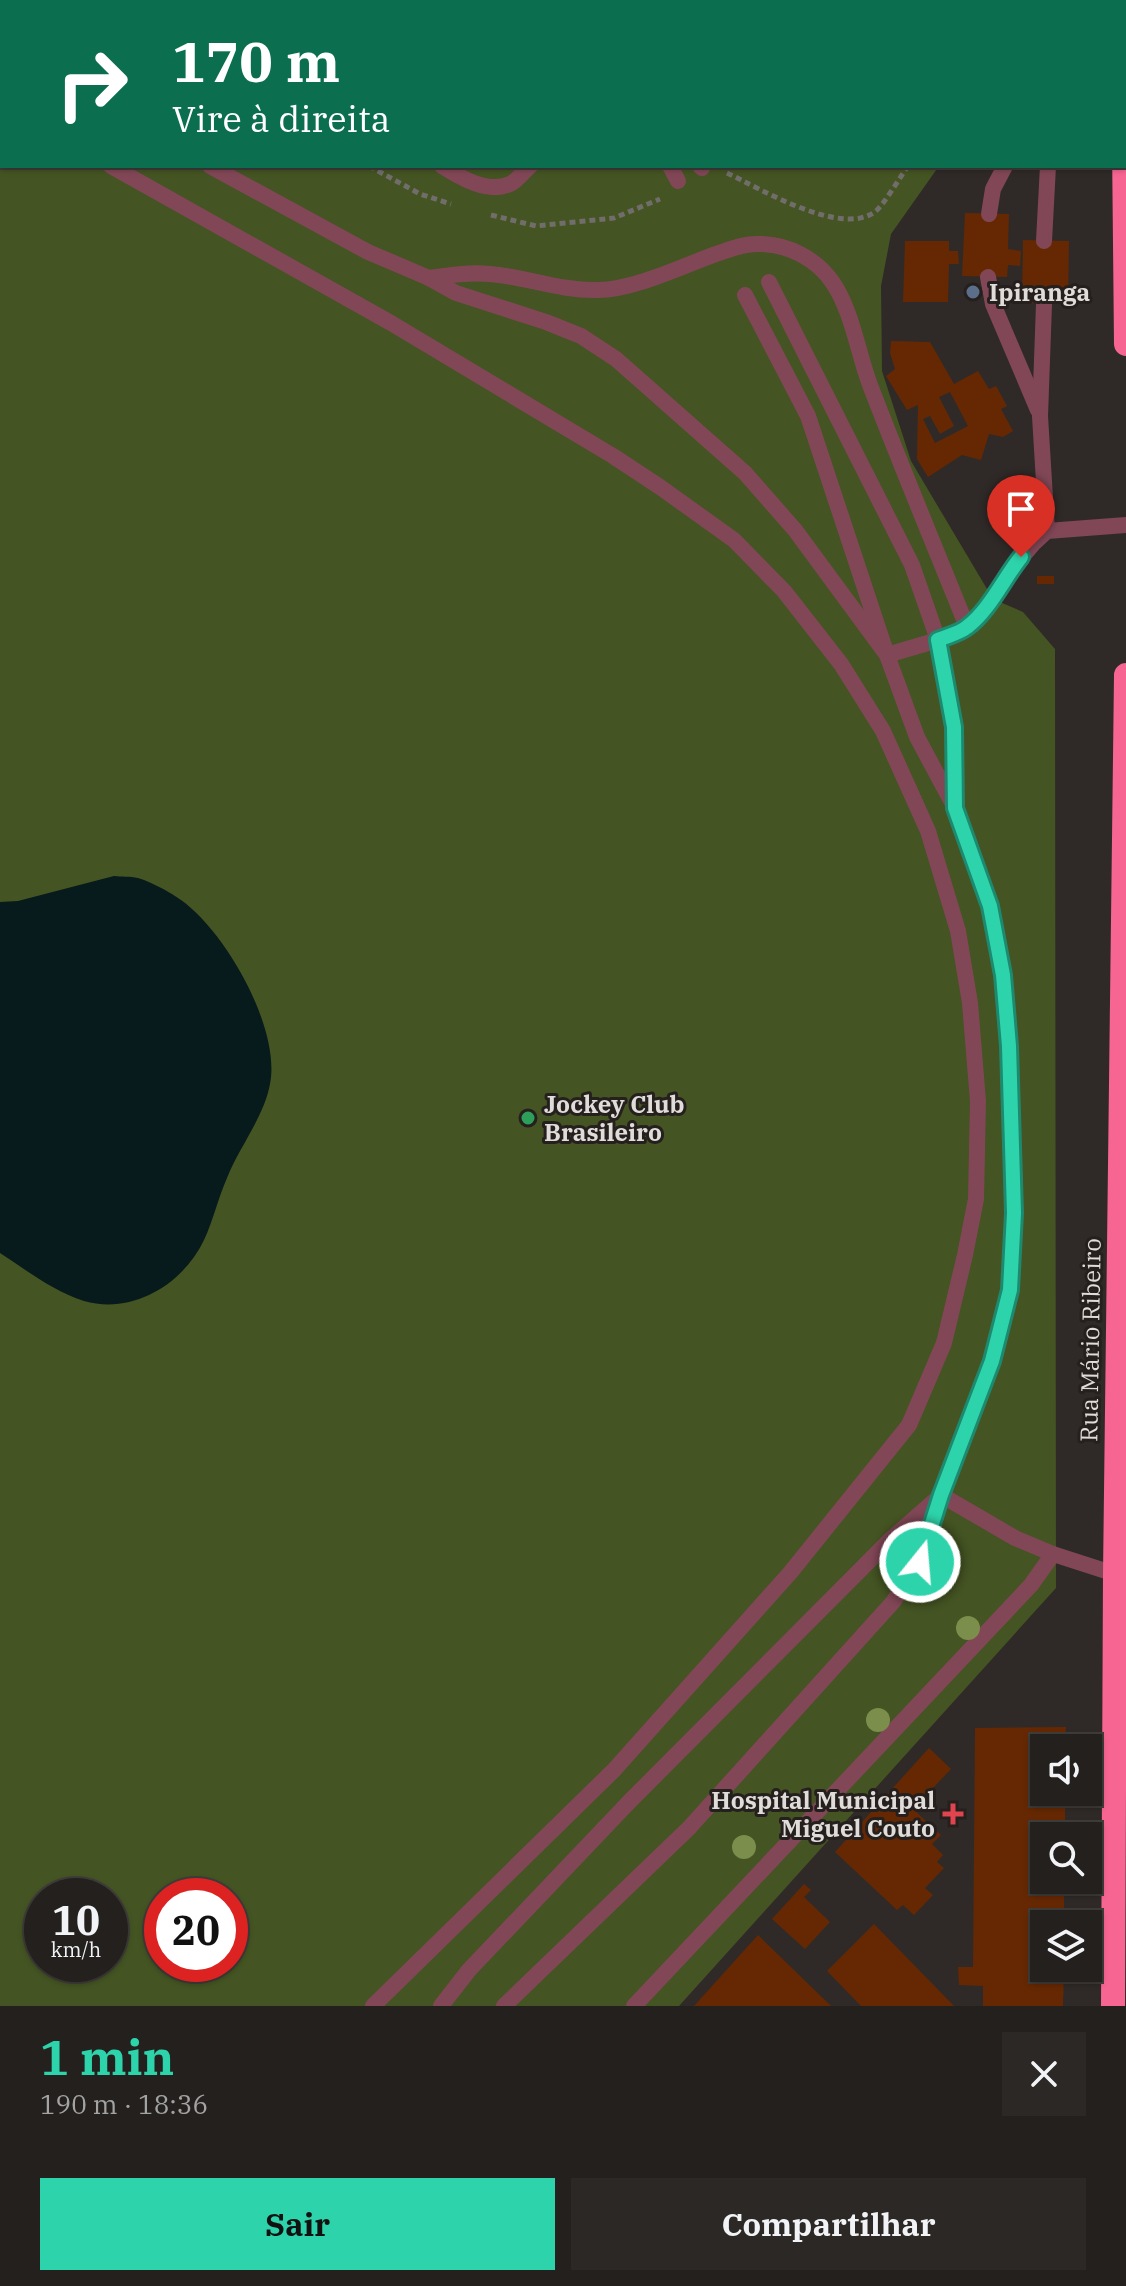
<!DOCTYPE html>
<html lang="pt">
<head>
<meta charset="utf-8">
<style>
	:root { --surface:#23201d; --page:#2b2826; --text:#f1f3f6; --muted:#a3a3a4; --line:#403e3b; --accent:#2dd4ab }
	body { margin:0; font-family:"IBM Plex Serif",serif; background:var(--page); color:var(--text); height:100vh; display:flex; flex-direction:column; font-size:30px; white-space:nowrap }
	* { box-sizing:border-box; margin:0 }
	p { font-size:26px; color:var(--muted) }
	.icon { flex:none; width:44px; height:44px; fill:none; stroke:currentColor; stroke-width:2; stroke-linecap:round; stroke-linejoin:round }
	.map { position:relative; height:2006px; overflow:hidden }
	.panel { display:flex; flex-direction:column; background:var(--surface); flex:1 }
	.panel>* { flex:none }
	.guide { position:absolute; left:0px; top:0px; width:1126px; height:168px; box-shadow:0 2px 6px #0004,0 0 0 2px var(--line); background:#0b6e4f; color:#fff; overflow:hidden }
	.controls { position:absolute; left:1030px; top:1734px; display:grid; gap:16px }
	.controls a { display:grid; place-items:center; width:72px; height:72px; border-radius:0px; background:var(--surface); box-shadow:0 2px 6px #0004,0 0 0 2px var(--line); font-size:40px }
	.speed { position:absolute; left:24px; top:1878px; display:flex; gap:16px; font-size:40px; font-weight:700; text-align:center }
	.speed>* { display:grid; place-content:center; width:104px; height:104px; border-radius:50%; background:var(--surface); box-shadow:0 2px 6px #0004,0 0 0 2px var(--line); line-height:1 }
	.speed small { font-size:20px; font-weight:400 }
	.speed .limit { border:12px solid #d22; background:#fff; color:#111 }
	.pin { position:absolute; display:grid; place-items:center; width:68px; height:68px; color:#fff; margin:-82px -34px; border-radius:50% 50% 50% 0; rotate:-45deg; box-shadow:0 0 8px #0007 }
	.pin .icon { rotate:45deg }
	.me { position:absolute; width:88px; margin:-44px; rotate:17deg; stroke-linejoin:round; filter:drop-shadow(0 0 6px #0008) }
	.turn { display:flex; align-items:center; gap:28px; height:168px; padding:0 40px; font-size:36px }
	.turn .icon { width:104px; height:104px; stroke-width:2.5 }
	.turn b { display:block; font-size:56px; line-height:68px }
	.round { display:grid; place-items:center; flex:none; width:84px; height:84px; border-radius:0px; background:var(--page) }
	.headline { display:flex; align-items:center; justify-content:space-between; height:136px; padding:0 40px }
	h1 { font-size:48px; font-weight:800; line-height:60px; color:var(--accent) }
	.cta { display:flex; gap:16px; margin-top:auto; padding:16px 40px }
	.cta a { flex:1; height:92px; border-radius:0px; background:var(--accent); color:#111; font-size:32px; font-weight:800; line-height:92px; text-align:center }
	.cta a+a { background:var(--page); color:var(--text) }
	.map>svg:first-child { display:block }
</style>
</head>
<body>
<div class="map">
<svg width="1126" height="2006" viewBox="0 0 1126 2006">
	<rect width="100%" height="100%" fill="#2f2a27"/>
	<path fill="#445422" fill-rule="evenodd" d="M0,0H987V2H2V166H939L891,234L881,286L882,371L911,461L993,599L1023,612L1055,649L1056,1588L679,2006H0ZM42,1896H110V1964H42ZM162,1896H230V1964H162Z"/>
	<path fill="#071a1c" d="M114,876C121,877 130,876 138,878C149,881 172,893 181,900C226,932 281,1029 270,1084C264,1117 239,1147 227,1178C218,1198 213,1221 204,1240C183,1284 133,1315 84,1301C53,1291 26,1270 0,1253V902L18,901Z"/>
	<g fill="#652803" fill-rule="evenodd">
		<polygon points="965,213 1009,214 1008,249 1021,251 1020,266 1008,265 1007,277 962,276"/>
		<polygon points="1023,240 1069,241 1068,304 1022,303"/>
		<polygon points="905,241 949,241 949,251 958,251 959,264 949,264 948,302 903,302"/>
		<path d="M891,341L930,342L954,384L978,371L989,389L996,386L1007,406L1001,409L1013,431L1003,437L989,434L981,460L962,455L928,477L917,459L918,405L907,410L886,376L895,369L890,353ZM950,392L968,426L935,443L923,419L930,416L940,434L954,426L939,397Z"/>
		<rect x="1037" y="576" width="17" height="8"/>
		<polygon points="1066,1727 1065,1748 1044,1748 1044,1792 1065,1792 1065,1836 1044,1836 1044,1880 1064,1880 1064,1924 1044,1924 1044,1968 1064,1968 1063,2006 983,2006 983,1986 959,1985 958,1967 973,1967 975,1728"/>
		<polygon points="929,1748 951,1769 913,1809 941,1835 932,1844 943,1855 937,1862 944,1868 925,1888 933,1895 914,1915 903,1905 897,1910 835,1852"/>
		<polygon points="804,1884 811,1890 804,1897 830,1922 805,1949 772,1919"/>
		<polygon points="874,1924 954,2006 861,2006 827,1971"/>
		<polygon points="758,1935 831,2006 694,2006"/>
	</g>
	<g fill="none" stroke-linecap="round" stroke-linejoin="round">
		<g stroke="#716d6b" stroke-width="5" stroke-dasharray="6 4" stroke-linecap="butt">
			<polyline points="67,0 70,2"/>
			<polyline points="973,2 973,0"/>
			<polyline points="369,166 420,194 451,204"/>
			<path d="M727,173C761,189 842,238 876,211C885,203 900,177 908,166"/>
			<polyline points="491,215 536,226 614,218 660,199"/>
		</g>
		<g stroke="#824757" stroke-width="16">
			<polyline points="582,0 583,2"/>
			<polyline points="710,0 713,2"/>
			<polyline points="1082,0 1082,2"/>
			<polyline points="202,2 202,0"/>
			<polyline points="0,46 2,47"/>
			<polyline points="0,103 2,104"/>
			<polyline points="111,166 391,323 613,456 660,487 734,540 784,591 841,664 883,731 928,831 958,931 970,1003 978,1101 976,1199 965,1255 944,1343 909,1425 790,1573 614,1770 373,2006"/>
			<polyline points="210,166 368,252 429,278 456,293 546,322 581,336 616,359 745,473 795,530 887,655 938,640 967,627 993,599 1010,571 1033,544 1047,531 1126,525"/>
			<path d="M442,166C461,178 488,194 510,184C517,181 524,171 530,166"/>
			<polyline points="670,166 678,181"/>
			<polyline points="700,166 702,168"/>
			<polyline points="989,214 993,189 1005,166"/>
			<polyline points="1044,241 1048,166"/>
			<polyline points="988,277 993,304 1038,410"/>
			<path d="M429,278C449,275 470,272 490,274C527,277 560,291 598,290C632,290 681,267 713,255C729,250 744,243 760,244C788,244 817,259 833,283C852,311 858,353 870,385C901,466 935,547 967,627"/>
			<polyline points="769,282 912,565 938,640 954,727 955,802"/>
			<polyline points="1044,304 1040,416 1047,531"/>
			<polyline points="941,1495 1015,1538 1053,1554 1115,1574"/>
			<polyline points="441,2006 469,1970 629,1802 890,1540 940,1496"/>
			<polyline points="504,2006 689,1828 893,1602 920,1562 941,1495 992,1361 1010,1290 1014,1213 1009,1046 1003,975 990,906 955,808 917,737 887,655 808,416 745,295"/>
			<polyline points="634,2006 1031,1585 1053,1554"/>
		</g>
		<g stroke="#f76593" stroke-width="24">
			<polyline points="1113,0 1113,2"/>
			<polyline points="1124,143 1126,344"/>
			<polyline points="1113,2006 1115,1574 1126,675"/>
		</g>
	</g>
	<g fill="#7b8e4b">
		<circle cx="968" cy="1628" r="12"/>
		<circle cx="878" cy="1720" r="12"/>
		<circle cx="744" cy="1847" r="12"/>
	</g>
	<g fill="none" stroke-linecap="round" stroke-linejoin="round">
		<defs>
			<path id="route" d="M920,1562L941,1495L992,1361L1010,1290L1014,1213L1009,1046L1003,975L990,906L955,808L954,727L938,640C947,636 960,633 967,627C989,611 1004,578 1021,557"/>
		</defs>
		<use href="#route" stroke="#1d8a6f" stroke-width="20"/>
		<use href="#route" stroke="#2dd4ab" stroke-width="14"/>
	</g>
	<circle fill="#5c6f8a" stroke="#25201e" stroke-width="3" cx="973" cy="292" r="8"/>
	<circle fill="#2e9e5b" stroke="#25201e" stroke-width="3" cx="528" cy="1118" r="8"/>
	<path fill="#e0444e" stroke="#25201e" stroke-width="3" d="M949 1802h8v8h8v8h-8v8h-8v-8h-8v-8h8z"/>
	<g text-anchor="middle" dominant-baseline="central" stroke-width="6" stroke-linejoin="round" paint-order="stroke">
		<g font-size="24" font-weight="bold" fill="#dfdcda" stroke="#25201e" text-anchor="start">
			<text x="989" y="292">Ipiranga</text>
			<text x="544" y="1104">Jockey Club<tspan x="544" dy="28">Brasileiro</tspan></text>
			<text x="935" y="1800" text-anchor="end">Hospital Municipal<tspan x="935" dy="28">Miguel Couto</tspan></text>
		</g>
		<g font-size="24" fill="#dfdcda" stroke="#25201e">
			<text transform="translate(1090 1340) rotate(-89)">Rua Mário Ribeiro</text>
		</g>
	</g>
</svg>
<div class="controls">
<a><svg class="icon" aria-label="sound" viewBox="0 0 24 24"><path d="M4 9h4l5-4v14l-5-4H4zM17 9q2 3 0 6"/></svg></a>
<a><svg class="icon" aria-label="search" viewBox="0 0 24 24"><circle cx="10" cy="10" r="6"/><path d="M15 15l6 6"/></svg></a>
<a><svg class="icon" aria-label="layers" viewBox="0 0 24 24"><path d="M12 4l9 5-9 5-9-5zM3 14l9 5 9-5"/></svg></a>
</div>
<div class="speed"><div>10<small>km/h</small></div><div class="limit">20</div></div>
<div class="pin" style="left:1021px;top:557px;background:#d93025"><svg class="icon" aria-label="arrive" viewBox="0 0 24 24"><path d="M6 21V4h12l-3 4 3 4H6"/></svg></div>
<svg class="me" style="left:920px;top:1562px" viewBox="-20 -20 40 40"><circle r="17" fill="#2dd4ab" stroke="#fff" stroke-width="3"/><path d="M0-11L8 9 0 5-8 9z" fill="#fff"/></svg>
<div class="guide">
<div class="turn"><svg class="icon" aria-label="right" viewBox="0 0 24 24"><path d="M7 20v-9h11M14 6l5 5-5 5"/></svg><div><b>170 m</b>Vire à direita</div></div>
</div>
</div>
<section class="panel">
<div class="headline"><div><h1>1 min</h1><p>190 m · 18:36</p></div><a class="round"><svg class="icon" aria-label="close" viewBox="0 0 24 24"><path d="M6 6l12 12M18 6L6 18"/></svg></a></div>
<div class="cta"><a>Sair</a><a>Compartilhar</a></div>
</section>
</body>
</html>
